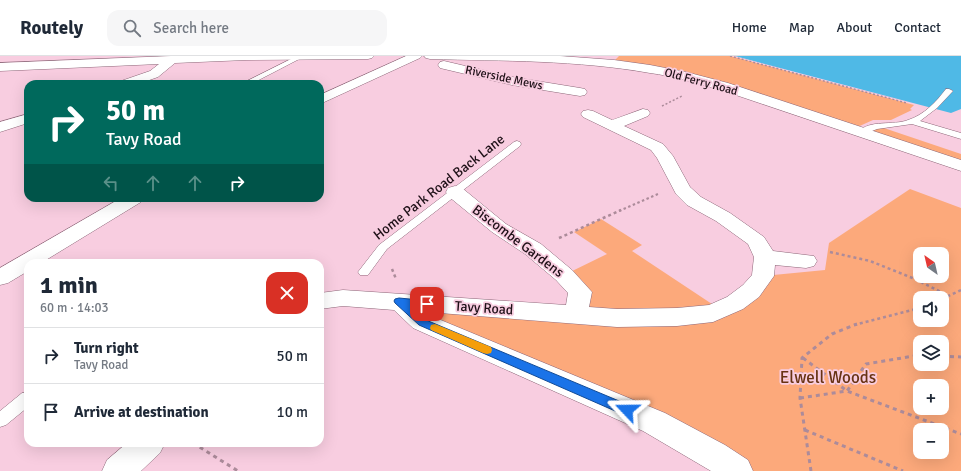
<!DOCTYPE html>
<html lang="en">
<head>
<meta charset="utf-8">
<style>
	:root { --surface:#fff; --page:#f6f6f7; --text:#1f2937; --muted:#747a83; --line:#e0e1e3 }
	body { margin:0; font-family:Signika,sans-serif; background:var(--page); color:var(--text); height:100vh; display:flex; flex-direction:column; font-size:15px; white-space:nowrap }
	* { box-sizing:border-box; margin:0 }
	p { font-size:13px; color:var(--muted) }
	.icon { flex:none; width:22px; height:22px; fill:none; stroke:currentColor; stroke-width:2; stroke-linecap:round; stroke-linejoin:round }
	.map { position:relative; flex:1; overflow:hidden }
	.panel { position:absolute; left:24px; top:203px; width:300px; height:188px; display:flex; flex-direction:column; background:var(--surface); border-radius:12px; box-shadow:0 4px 16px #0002 }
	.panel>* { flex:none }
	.banner { position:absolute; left:24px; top:24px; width:300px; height:122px; border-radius:12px; box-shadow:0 4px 16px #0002; background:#00695c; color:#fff; overflow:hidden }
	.needle { width:26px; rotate:326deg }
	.tools { position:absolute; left:913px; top:191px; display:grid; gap:8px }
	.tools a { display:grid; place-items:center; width:36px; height:36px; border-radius:8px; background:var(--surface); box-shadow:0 4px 16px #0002; font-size:20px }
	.pin { position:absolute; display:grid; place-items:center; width:34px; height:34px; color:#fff; margin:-17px; border-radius:8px; box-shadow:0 2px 6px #0006 }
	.me { position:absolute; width:44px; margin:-22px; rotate:293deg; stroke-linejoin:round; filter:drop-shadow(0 0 3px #0008) }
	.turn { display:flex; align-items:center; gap:14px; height:84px; padding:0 16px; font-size:18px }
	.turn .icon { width:52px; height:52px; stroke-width:2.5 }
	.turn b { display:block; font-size:28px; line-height:34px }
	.lanes { display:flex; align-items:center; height:38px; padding:0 16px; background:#0003; justify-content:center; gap:20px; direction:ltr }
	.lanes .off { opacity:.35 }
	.round { display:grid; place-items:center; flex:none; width:42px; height:42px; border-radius:12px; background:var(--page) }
	.head { display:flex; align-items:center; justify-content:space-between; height:68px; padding:0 16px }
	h1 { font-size:24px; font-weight:700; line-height:30px }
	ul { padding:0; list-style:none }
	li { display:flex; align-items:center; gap:12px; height:56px; padding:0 16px; border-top:1px solid var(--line) }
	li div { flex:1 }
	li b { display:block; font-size:15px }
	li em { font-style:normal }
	header { display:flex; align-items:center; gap:24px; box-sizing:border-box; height:56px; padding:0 20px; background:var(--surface); border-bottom:1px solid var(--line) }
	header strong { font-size:19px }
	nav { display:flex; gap:22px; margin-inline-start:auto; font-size:14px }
	.search { width:280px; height:36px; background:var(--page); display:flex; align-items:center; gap:10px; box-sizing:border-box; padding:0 14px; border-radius:12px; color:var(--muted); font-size:15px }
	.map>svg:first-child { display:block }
</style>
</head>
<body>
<header>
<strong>Routely</strong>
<div class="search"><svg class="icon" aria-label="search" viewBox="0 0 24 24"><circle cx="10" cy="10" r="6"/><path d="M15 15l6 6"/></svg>Search here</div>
<nav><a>Home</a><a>Map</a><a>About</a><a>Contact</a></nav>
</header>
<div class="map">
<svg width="961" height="415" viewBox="0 0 961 415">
	<rect width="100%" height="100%" fill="#f8cde0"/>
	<g fill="#fca97b" fill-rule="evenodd">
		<polygon points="619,0 730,0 914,49 910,53 912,54 891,64 873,64 853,73 723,30 613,6"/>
		<polygon points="878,70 961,98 961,109 862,76"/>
		<path d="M910,133L961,152V415H737L399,245L576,258L564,219L607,198L574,176L601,163L642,189L632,195L721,254L763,220L825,214L829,187ZM920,198H942V220H920ZM920,242H942V264H920ZM920,286H942V308H920ZM920,330H942V352H920ZM920,374H942V396H920Z"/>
	</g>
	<polygon fill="#4fb9e6" points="735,0 961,0 961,53 951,57"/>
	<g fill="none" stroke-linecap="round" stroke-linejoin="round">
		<defs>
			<g id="lane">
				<polygon points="297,0 305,0 251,28 241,28"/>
				<path d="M946,33H949L953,35L937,52L920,65L961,77V83L912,68L877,73L862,79L858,76C870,63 893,70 908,64C924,59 936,46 946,33Z"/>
				<polygon points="517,85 520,86 521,88 520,90 387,193 368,219 360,219 358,216 379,189 514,86"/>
				<polygon points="28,336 28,351 6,369 0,371 0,355 22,337"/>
			</g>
			<g id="street">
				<polygon points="171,0 374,0 372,2 368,3 246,4 175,7 158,21 138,28 120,28 121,25 150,15 159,8 0,15 0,7"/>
				<polygon points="406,0 422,0 420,2 320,48 320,39"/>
				<path d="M424,0H560L614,4L650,9L686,16L728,27L961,104V115L718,33C696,27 673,20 650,17C577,4 503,5 430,3L426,2Z"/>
				<polygon points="444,5 512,21 580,32 585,33 587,36 585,39 580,40 512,29 440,12 438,9 440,6"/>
				<polygon points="643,53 648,54 650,57 648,60 624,70 663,88 673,100 690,131 701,141 730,157 764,181 773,195 814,200 817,205 814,210 806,212 775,209 774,220 759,241 743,253 713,266 677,270 617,271 427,256 431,260 665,357 725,389 748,404 753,415 711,415 643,375 413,272 394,254 343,250 320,253 320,237 343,234 566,249 568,237 556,224 525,198 492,176 448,140 446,136 448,132 455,130 462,132 506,168 541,188 572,214 592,236 589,251 617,253 677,252 709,249 727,241 743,229 752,219 754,201 748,188 716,165 687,149 676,138 657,102 651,94 583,61 581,58 583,55 588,54 593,55 612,64"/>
				<polygon points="28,58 28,67 0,76 0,66"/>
				<polygon points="121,142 143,142 141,146 41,207 28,207 28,215 8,227 0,229 0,212"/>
				<polygon points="127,387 165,387 160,397 141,415 102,415 107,404"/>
			</g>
		</defs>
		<use href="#lane" stroke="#8d6779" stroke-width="1"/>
		<use href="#street" stroke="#8d6779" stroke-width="1"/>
		<g stroke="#ac8b9a" stroke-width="1.5" stroke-dasharray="2 2" stroke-linecap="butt">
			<polyline points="730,0 907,47"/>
			<polyline points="662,50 682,40"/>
		</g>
		<polyline stroke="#ac8b9a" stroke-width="2" stroke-dasharray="2.5 2.5" stroke-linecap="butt" points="619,155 658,138"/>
		<g stroke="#ac8b9a" stroke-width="2.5" stroke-dasharray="3 3" stroke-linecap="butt">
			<polyline points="559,182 621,154"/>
			<polyline points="830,196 870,205 915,223 947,239"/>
			<polyline points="392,213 396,223"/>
			<polyline points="942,243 961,234"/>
			<polyline points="854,269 920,252"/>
		</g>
		<g stroke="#ac8b9a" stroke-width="3" stroke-dasharray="4 4" stroke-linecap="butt">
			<polyline points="942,300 961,301"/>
			<polyline points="803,302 847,335 961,378"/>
			<polyline points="800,342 847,335 866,308 920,299"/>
			<polyline points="805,374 903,415"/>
			<polyline points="193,387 238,415"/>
			<polyline points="811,415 800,342 802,302 832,278 857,268"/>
		</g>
		<use href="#lane" fill="#fff" fill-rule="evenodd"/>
		<use href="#street" fill="#fff" fill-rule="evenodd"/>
	</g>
	<polygon fill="#1a73e8" stroke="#114b97" points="399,242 430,245 432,248 430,250 410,249 426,264 631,350 633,354 631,358 627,359 622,358 419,269 395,247 394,245 395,243"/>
	<polygon fill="#f59e0b" points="435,268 491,291 492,294 491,297 487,298 483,297 431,274 430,272 431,269"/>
	<g text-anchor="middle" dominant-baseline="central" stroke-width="3.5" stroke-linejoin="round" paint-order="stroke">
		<g font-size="12" fill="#1e1017" stroke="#f8cde0">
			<text transform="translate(504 22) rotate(12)">Riverside Mews</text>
			<text transform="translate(701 26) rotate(15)">Old Ferry Road</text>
		</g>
		<g font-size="14" fill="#1e1017" stroke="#f8cde0">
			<text transform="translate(439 131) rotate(-38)">Home Park Road Back Lane</text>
			<text transform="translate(518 185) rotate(37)">Biscombe Gardens</text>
			<text transform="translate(484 252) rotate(4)">Tavy Road</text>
		</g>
		<g font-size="17" fill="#683313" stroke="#f8cde0">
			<text x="828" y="321">Elwell Woods</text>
		</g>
	</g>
</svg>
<div class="tools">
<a><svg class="needle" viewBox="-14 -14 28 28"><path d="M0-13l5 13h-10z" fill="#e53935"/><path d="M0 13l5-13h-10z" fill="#747a83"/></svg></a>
<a><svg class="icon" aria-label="sound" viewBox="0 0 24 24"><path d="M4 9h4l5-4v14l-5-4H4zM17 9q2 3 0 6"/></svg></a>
<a><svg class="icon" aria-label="layers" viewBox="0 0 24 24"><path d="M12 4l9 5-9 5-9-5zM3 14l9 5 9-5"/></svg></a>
<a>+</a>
<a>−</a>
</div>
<div class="pin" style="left:427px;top:248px;background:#d93025"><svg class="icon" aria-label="arrive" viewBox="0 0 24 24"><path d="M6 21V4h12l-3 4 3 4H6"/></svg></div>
<svg class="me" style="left:627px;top:354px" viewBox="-20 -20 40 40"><path d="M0-17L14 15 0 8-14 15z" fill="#1a73e8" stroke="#fff" stroke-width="4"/></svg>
<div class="banner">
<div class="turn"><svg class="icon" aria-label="right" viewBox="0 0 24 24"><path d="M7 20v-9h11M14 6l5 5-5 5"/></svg><div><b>50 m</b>Tavy Road</div></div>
<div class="lanes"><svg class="icon off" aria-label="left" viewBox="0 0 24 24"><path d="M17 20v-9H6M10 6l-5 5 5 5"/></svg><svg class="icon off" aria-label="ahead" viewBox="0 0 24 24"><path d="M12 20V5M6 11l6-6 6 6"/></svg><svg class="icon off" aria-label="ahead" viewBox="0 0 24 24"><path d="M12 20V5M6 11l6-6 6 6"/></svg><svg class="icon" aria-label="right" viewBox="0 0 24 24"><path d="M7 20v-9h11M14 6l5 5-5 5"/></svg></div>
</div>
<section class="panel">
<div class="head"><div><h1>1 min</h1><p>60 m · 14:03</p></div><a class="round" style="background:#d93025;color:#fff"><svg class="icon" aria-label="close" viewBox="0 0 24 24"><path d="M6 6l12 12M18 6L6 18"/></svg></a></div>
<ul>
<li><svg class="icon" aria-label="right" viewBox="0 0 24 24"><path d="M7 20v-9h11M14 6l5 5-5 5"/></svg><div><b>Turn right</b><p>Tavy Road</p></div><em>50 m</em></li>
<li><svg class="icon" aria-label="arrive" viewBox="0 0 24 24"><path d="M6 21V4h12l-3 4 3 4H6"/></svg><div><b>Arrive at destination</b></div><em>10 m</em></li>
</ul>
</section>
</div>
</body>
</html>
